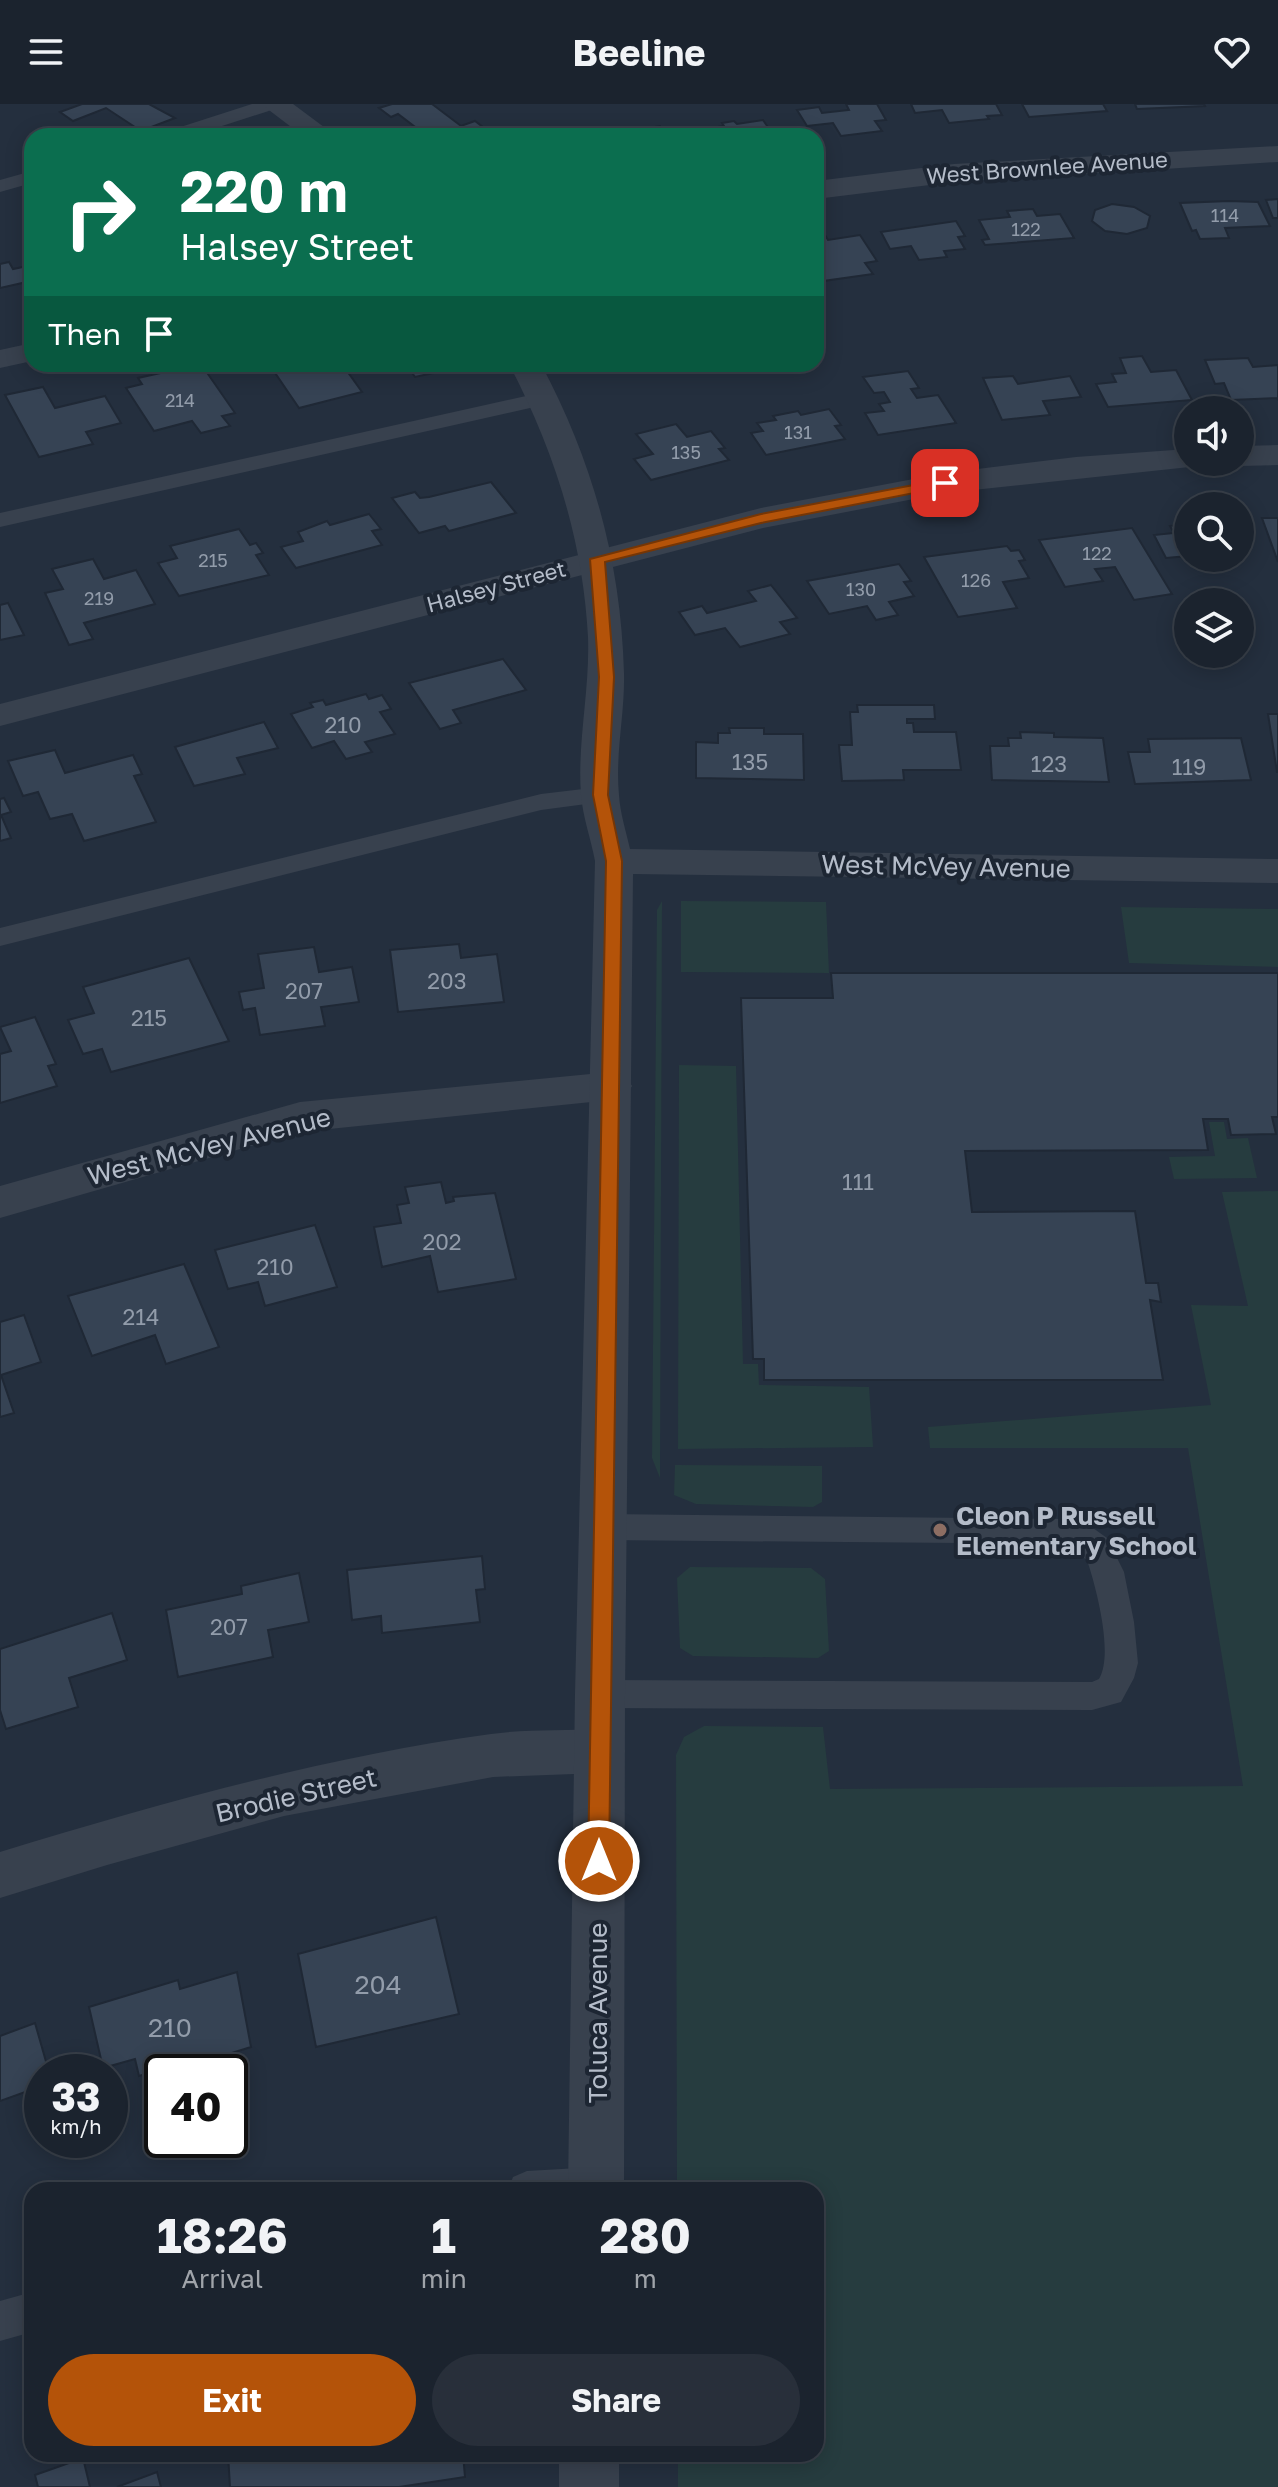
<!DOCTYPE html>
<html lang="en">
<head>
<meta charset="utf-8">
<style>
	:root { --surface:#1b232e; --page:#282f3a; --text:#f1f3f6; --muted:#a0a4aa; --line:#39404a; --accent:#b45309 }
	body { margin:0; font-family:"Golos Text",sans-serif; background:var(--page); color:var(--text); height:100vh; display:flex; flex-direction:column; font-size:30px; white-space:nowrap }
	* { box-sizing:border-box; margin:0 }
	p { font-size:26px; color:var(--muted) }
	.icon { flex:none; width:44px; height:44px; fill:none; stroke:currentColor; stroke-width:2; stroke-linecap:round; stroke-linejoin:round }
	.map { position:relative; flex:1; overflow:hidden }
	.panel { position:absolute; left:24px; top:2078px; width:800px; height:280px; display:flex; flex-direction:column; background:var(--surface); border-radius:24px; box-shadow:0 4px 20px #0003,0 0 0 2px var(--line) }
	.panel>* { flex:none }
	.banner { position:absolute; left:24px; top:24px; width:800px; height:244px; border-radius:24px; box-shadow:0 4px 20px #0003,0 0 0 2px var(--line); background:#0b6e4f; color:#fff; overflow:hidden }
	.buttons { position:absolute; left:1174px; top:292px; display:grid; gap:16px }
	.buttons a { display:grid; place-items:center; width:80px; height:80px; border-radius:50%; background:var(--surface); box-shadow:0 4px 20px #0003,0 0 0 2px var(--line); font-size:40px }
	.speed { position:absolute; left:24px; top:1950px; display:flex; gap:16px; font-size:40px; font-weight:700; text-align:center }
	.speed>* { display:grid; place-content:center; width:104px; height:104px; border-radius:50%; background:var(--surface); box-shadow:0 4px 20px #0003,0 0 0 2px var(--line); line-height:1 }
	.speed small { font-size:20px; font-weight:400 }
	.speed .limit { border:4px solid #111; border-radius:12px; background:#fff; color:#111 }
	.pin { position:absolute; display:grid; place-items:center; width:68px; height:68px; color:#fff; margin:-34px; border-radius:16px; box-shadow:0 4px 12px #0006 }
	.me { position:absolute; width:88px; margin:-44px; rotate:0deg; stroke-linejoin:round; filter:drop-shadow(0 0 6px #0008) }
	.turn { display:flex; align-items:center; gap:28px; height:168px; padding:0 24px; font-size:36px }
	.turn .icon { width:104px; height:104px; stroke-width:2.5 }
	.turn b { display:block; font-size:56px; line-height:68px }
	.then { display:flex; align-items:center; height:76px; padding:0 24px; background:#0003; gap:16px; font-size:30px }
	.eta { display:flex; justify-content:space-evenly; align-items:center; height:136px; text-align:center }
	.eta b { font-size:48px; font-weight:700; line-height:56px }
	.button { display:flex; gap:16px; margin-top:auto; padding:16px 24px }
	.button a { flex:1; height:92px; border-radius:48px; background:var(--accent); color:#fff; font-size:32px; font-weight:700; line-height:92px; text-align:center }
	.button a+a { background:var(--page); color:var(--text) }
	header { display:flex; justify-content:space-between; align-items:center; height:104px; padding:0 24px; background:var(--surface); font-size:36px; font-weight:700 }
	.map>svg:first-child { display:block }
</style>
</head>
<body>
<header><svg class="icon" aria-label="menu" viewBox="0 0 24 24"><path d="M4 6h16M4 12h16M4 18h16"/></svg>Beeline<svg class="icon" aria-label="heart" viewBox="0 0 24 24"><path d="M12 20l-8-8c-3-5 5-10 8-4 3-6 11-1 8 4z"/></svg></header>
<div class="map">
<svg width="1278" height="2383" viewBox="0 0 1278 2383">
	<rect width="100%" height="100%" fill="#242f3e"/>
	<g fill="#263c3f">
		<polygon points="662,797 660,1374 652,1354 657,806"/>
		<polygon points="681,797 826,798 829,869 681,868"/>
		<polygon points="1121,803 1278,805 1278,863 1129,859"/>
		<polygon points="679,961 736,962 743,1260 758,1260 759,1281 869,1283 873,1343 678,1345"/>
		<polygon points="1209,1018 1224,1018 1227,1035 1248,1034 1257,1074 1174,1075 1169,1053 1215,1052"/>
		<polygon points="1278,1087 1278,2383 678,2383 678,2350 816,2350 816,2086 677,2086 676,1651 684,1633 704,1622 823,1623 830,1685 1243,1682 1188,1344 930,1344 928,1323 1211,1301 1191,1201 1248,1202 1222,1088"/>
		<polygon points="675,1361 822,1362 822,1398 813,1403 696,1400 674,1391"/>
		<polygon points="690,1463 811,1464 825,1475 829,1547 818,1554 693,1552 680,1544 677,1474"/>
	</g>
	<g fill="#364354" stroke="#1f2835" stroke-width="2">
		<polygon points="82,0 149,0 175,14 141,27 106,4 73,17 60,8"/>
		<polygon points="392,0 432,0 461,22 475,17 488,27 473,32 427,32 398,10 391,13 379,4"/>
		<polygon points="846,0 877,0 886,16 875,17 882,27 841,32 833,19 807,22 797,6 819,3 822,9 849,6"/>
		<polygon points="911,0 996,0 1002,11 987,12 989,15 949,19 942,6 915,9"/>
		<polygon points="1022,0 1103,0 1107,7 1029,13"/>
		<polygon points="1135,0 1204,0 1205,2 1137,5"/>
		<polygon points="763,16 774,32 701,32 716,30 711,24 724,22 722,19 734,17 737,20"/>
		<polygon points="660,22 668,32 602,32"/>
		<polygon points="1278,95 1278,114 1273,114 1266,96"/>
		<polygon points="1229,97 1258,98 1270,122 1225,124 1229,134 1200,135 1196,126 1192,127 1180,99"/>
		<polygon points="1112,100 1134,103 1150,112 1147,124 1127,130 1105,127 1092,117 1095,106"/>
		<polygon points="1033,105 1037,112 1060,110 1074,134 985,141 982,136 989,135 979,116 1010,113 1007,107"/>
		<polygon points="956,117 965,132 958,133 965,145 944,147 947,153 919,156 911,142 890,145 881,128"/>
		<polygon points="825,131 828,136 860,131 877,157 865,159 873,170 816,178 816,132"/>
		<polygon points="9,158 13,165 32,161 32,186 27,178 0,184 0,160"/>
		<polygon points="1142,252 1151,268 1176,266 1192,296 1108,303 1096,280 1116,278 1112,270 1126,269 1120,254"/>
		<polygon points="1248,254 1253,263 1278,261 1278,296 1277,294 1231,296 1224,279 1215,280 1205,256"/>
		<polygon points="201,260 235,309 222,312 230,322 201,329 192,317 154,327 126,284 142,280 138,274"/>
		<polygon points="269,260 342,260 362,288 299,304"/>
		<polygon points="406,260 426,260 433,269 415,273"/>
		<polygon points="908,267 919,284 911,285 917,294 938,291 956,319 878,331 865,309 884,307 879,300 890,298 884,288 874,289 863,273"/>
		<polygon points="1013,272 1018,280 1070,272 1081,293 1043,297 1050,311 1002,316 983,274"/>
		<polygon points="43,283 55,304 105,292 121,319 86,328 93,340 39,353 5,291"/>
		<polygon points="829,305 841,321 835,322 845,335 766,351 751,329 763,327 757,319 776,316 773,312 798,307 801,311"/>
		<polygon points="676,320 687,333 711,327 725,344 719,345 729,356 651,376 634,355 653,350 636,330"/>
		<polygon points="491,378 516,409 449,427 445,422 419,429 392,394 415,388 420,394 429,393"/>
		<polygon points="369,410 381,425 372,427 382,441 296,464 281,443 303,437 298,428 327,417 330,421"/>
		<polygon points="1262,414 1278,414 1278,458"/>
		<polygon points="1188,420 1188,452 1166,454 1154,431 1174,429 1170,422"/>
		<polygon points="1132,424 1172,490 1134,496 1115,463 1095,465 1103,477 1065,483 1039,436"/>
		<polygon points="239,425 250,441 256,439 263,449 256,451 269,471 179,492 158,459 177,454 170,442"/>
		<polygon points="1007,442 1011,447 1019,446 1025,456 1019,457 1029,474 1003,478 1017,504 958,513 924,453"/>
		<polygon points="1201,454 1224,454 1227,460 1205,463"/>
		<polygon points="93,455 104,475 136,466 155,500 84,519 93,535 69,541 45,489 63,485 52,465"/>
		<polygon points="899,460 911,477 904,478 914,492 889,498 898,511 876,516 867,502 829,510 807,477"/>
		<polygon points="771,481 797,514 780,518 790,530 740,543 725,524 695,531 679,508 702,502 707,509 756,497 748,487"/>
		<polygon points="8,499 24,531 0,536 0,501"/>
		<polygon points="503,555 526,586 453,606 461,619 440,625 409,579"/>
		<polygon points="366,590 369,595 382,591 391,605 380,608 395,630 365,638 372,648 346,655 334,637 312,644 291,610 313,603 310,599 323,596 326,601"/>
		<polygon points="857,601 934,601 935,615 907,615 907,619 913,619 914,628 956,628 961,666 903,666 904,676 842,677 839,641 852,641 850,608 858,608"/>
		<polygon points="1268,610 1278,610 1278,668 1277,668"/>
		<polygon points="264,618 278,644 237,654 245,670 194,682 175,643"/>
		<polygon points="729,624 764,624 764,630 803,630 804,676 696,674 696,638 718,639 718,629 730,629"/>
		<polygon points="1020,628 1054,629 1054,633 1103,634 1109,678 992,676 990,642 1009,642 1008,634 1021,634"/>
		<polygon points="1241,634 1251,676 1135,680 1128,648 1150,648 1148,635"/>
		<polygon points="55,646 65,669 133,651 142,670 134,672 156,718 84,737 72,710 50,715 38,688 23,692 8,657"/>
		<polygon points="4,694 11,708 1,711 11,734 0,737 0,695"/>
		<polygon points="459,840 461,854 497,850 504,898 398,908 390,846"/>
		<polygon points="314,843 319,868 352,863 359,898 321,903 325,922 260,931 255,904 243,906 239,888 264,884 258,850"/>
		<polygon points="189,854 229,937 111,968 102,945 83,950 68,916 94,909 83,883"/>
		<polygon points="831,869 1278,869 1278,1013 1272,1013 1276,1030 1231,1031 1228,1015 1203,1015 1208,1046 965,1047 972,1108 1135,1107 1146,1179 1158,1179 1161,1198 1150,1196 1163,1276 764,1276 764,1255 753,1255 741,894 833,894"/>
		<polygon points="35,913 56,960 48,962 57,982 0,999 0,950 11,947 0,923"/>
		<polygon points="441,1078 446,1099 454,1097 453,1093 495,1089 516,1175 438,1188 430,1152 382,1163 374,1123 401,1119 397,1101 409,1099 405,1083"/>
		<polygon points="315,1121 337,1183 265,1202 258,1178 228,1185 215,1146"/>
		<polygon points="184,1160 219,1243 166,1260 155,1231 92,1252 68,1192"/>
		<polygon points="24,1211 41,1258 1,1271 14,1309 0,1313 0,1218"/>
		<polygon points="482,1452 485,1485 476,1486 480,1518 382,1529 381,1512 352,1516 347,1466"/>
		<polygon points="299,1469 309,1518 268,1526 273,1553 178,1573 166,1506 242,1490 241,1482"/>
		<polygon points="112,1509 127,1556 69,1574 78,1603 6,1625 0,1606 0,1545"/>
		<polygon points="436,1813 459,1910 316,1943 298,1850"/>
		<polygon points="237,1868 251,1943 216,1954 220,1968 162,1968 162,1979 159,1966 139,1972 135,1955 103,1964 89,1903 178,1876 180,1885"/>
		<polygon points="35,1919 49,1968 42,1968 42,1982 0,1997 0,1932"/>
		<polygon points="228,2350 463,2350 465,2373 399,2383 230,2383"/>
		<polygon points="83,2354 90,2383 38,2383 35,2371"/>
		<polygon points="157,2368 161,2383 117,2383"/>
	</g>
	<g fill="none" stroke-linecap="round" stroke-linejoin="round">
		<g fill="#38414e" fill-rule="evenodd">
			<polygon points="252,0 280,0 278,4 191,32 162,32 165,28"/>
			<polygon points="32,67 32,79 0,88 0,76"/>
			<polygon points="544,288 555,294 552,299 0,423 0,409"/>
			<polygon points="600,683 609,685 613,691 609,697 541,706 0,842 0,824 541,690"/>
			<path d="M604,1410L1067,1415L1093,1424L1107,1434L1124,1468L1134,1518L1138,1559L1134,1574L1121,1598L1092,1606L600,1604L588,1600L583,1590L588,1580L600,1576L1092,1578L1099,1575C1114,1550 1096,1483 1087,1456L1064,1440L604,1436L593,1432L588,1423L593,1414Z"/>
			<polygon points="596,2063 610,2069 615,2082 613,2086 508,2086 513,2073 527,2067"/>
			<polygon points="32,2188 32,2228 0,2237 0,2197"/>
		</g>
		<g fill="#38414e" fill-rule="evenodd">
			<polygon points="1278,42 1278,58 954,78 816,95 816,77 954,60"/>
			<polygon points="32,239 32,257 0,264 0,246"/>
			<polygon points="1278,341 1278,361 1240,362 1228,358 1240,358 1240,342"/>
			<polygon points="1188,345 1188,358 1202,358 1199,362 945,389 763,424 0,622 0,600 761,404 945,369 1076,353"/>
			<polygon points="611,968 626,972 632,982 626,992 611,996 300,1028 0,1114 0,1082 300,998"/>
			<path d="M600,1625L618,1632L625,1647L618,1662L600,1669L493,1673L284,1712L107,1761L0,1794V1748C161,1699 324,1653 491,1630C526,1625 564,1627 600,1625Z"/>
		</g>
		<g fill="#38414e" fill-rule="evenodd">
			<polygon points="261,0 293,0 336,32 303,32"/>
			<path d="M509,260H541C593,358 621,458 624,569C625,610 615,650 619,691C620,709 626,727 630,745L1278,755V779L633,770L625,1590L624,2086H568L575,1590L595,757C591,735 583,714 581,691C577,639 590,586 588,533C583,436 554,346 509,260Z"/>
			<rect x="559" y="2350" width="60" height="33"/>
		</g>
	</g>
	<polygon fill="#b45309" stroke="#753606" stroke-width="2" points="945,375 950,377 950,382 761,419 605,458 614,573 608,691 622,757 609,1757 606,1764 599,1767 591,1764 588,1757 606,757 593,691 599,573 590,455 761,410"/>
	<circle fill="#8d6e63" stroke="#1d2633" stroke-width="3" cx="940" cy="1426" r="8"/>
	<g text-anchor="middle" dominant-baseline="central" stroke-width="8" stroke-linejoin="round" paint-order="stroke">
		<g font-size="18" fill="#929caa">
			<text x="1225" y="111">114</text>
			<text x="1026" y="125">122</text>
			<text x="180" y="296">214</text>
			<text x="798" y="328">131</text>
			<text x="686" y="348">135</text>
			<text x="1097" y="449">122</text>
			<text x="213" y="456">215</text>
			<text x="976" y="476">126</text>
			<text x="861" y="485">130</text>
			<text x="99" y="494">219</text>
		</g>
		<g font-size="22" fill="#b4bcc9" stroke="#1d2633">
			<text transform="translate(1047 63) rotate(-4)">West Brownlee Avenue</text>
			<text transform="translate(496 482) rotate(-15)">Halsey Street</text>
		</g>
		<g font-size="22" fill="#929caa">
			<text x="343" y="620">210</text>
			<text x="750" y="657">135</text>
			<text x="1049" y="659">123</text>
			<text x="1189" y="662">119</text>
			<text x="447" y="876">203</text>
			<text x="304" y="886">207</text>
			<text x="149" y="913">215</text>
			<text x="858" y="1077">111</text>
			<text x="442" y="1137">202</text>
			<text x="275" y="1162">210</text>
			<text x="141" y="1212">214</text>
			<text x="229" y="1522">207</text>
		</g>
		<g font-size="26" fill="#b4bcc9" stroke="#1d2633">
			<text transform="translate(946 762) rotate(1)">West McVey Avenue</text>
			<text transform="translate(209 1042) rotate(-14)">West McVey Avenue</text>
			<text transform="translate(296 1691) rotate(-13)">Brodie Street</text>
			<text transform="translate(597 1909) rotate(-90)">Toluca Avenue</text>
		</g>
		<g font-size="26" font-weight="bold" fill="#b4bcc9" stroke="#1d2633" text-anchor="start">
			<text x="956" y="1411">Cleon P Russell<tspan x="956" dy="30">Elementary School</tspan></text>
		</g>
		<g font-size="26" fill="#929caa">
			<text x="378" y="1880">204</text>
			<text x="170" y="1923">210</text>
		</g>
	</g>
</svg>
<div class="buttons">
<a><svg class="icon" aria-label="sound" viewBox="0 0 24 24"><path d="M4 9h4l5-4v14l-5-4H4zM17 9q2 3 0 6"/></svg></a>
<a><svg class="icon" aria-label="search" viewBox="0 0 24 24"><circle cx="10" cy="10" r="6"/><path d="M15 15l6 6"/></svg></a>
<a><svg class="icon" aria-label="layers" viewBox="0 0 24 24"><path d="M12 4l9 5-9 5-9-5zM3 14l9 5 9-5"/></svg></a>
</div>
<div class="speed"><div>33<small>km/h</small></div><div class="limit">40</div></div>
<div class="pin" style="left:945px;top:379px;background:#d93025"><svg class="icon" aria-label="arrive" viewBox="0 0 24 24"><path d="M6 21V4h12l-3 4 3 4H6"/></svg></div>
<svg class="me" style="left:599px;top:1757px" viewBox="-20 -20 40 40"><circle r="17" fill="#b45309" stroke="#fff" stroke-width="3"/><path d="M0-11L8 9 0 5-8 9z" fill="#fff"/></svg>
<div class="banner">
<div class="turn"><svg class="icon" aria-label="right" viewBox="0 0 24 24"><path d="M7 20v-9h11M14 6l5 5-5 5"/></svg><div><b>220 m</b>Halsey Street</div></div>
<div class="then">Then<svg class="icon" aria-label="arrive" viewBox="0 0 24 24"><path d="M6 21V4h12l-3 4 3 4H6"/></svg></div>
</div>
<section class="panel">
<div class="eta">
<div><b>18:26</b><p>Arrival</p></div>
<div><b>1</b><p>min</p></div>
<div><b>280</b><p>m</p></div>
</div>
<div class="button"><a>Exit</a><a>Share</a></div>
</section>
</div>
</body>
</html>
